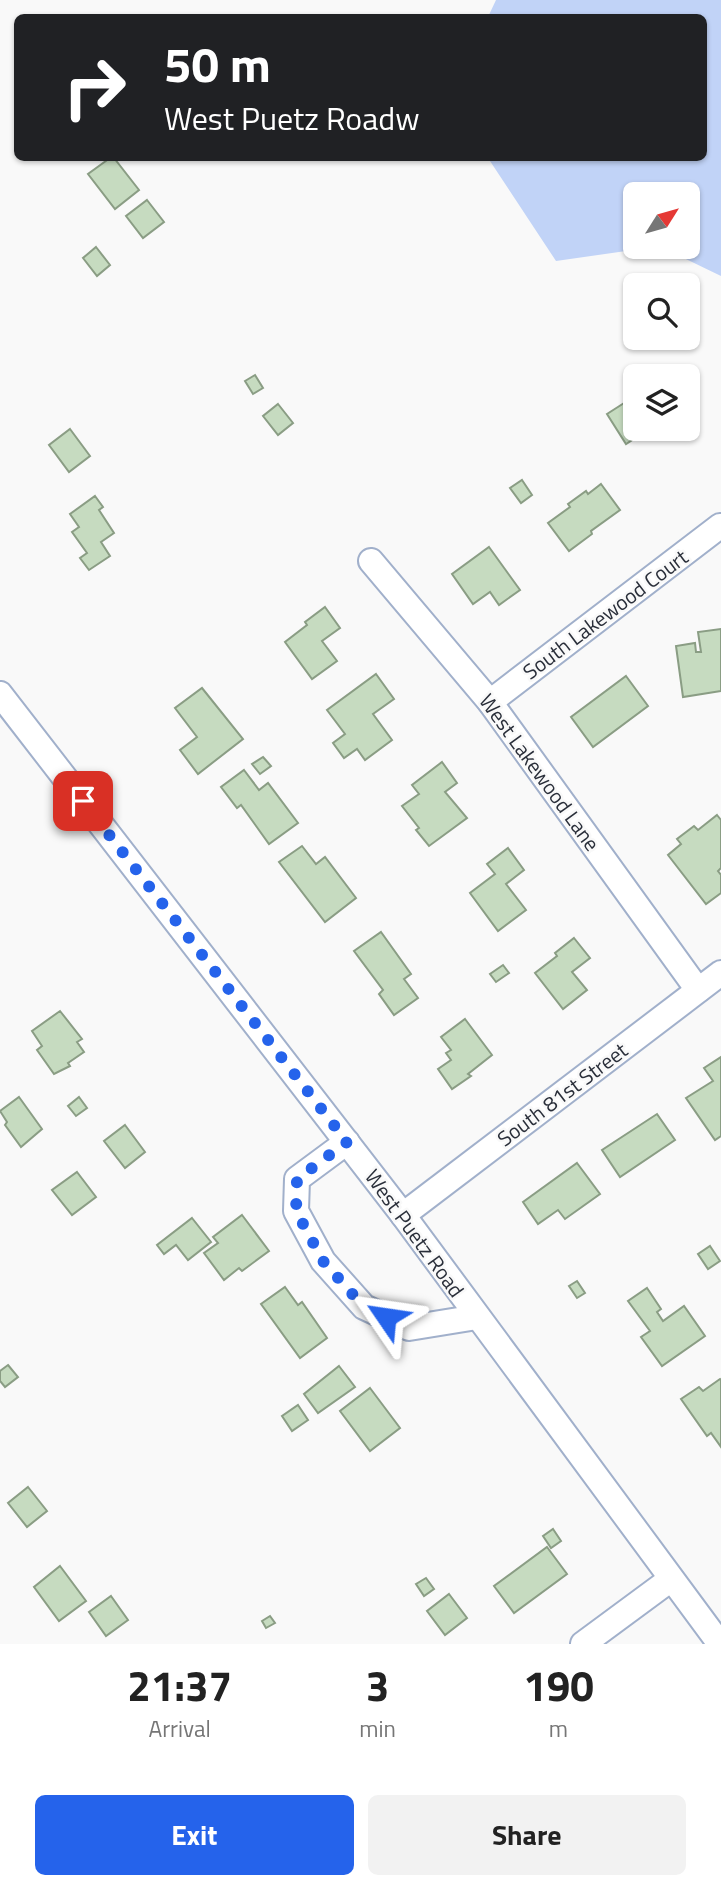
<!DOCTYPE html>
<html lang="en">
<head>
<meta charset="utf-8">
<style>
	:root { --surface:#fff; --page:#f2f2f2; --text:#222; --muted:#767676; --accent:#2563eb }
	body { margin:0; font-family:"Titillium Web",sans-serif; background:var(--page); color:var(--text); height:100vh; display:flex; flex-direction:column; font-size:26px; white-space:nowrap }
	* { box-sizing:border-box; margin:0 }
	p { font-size:23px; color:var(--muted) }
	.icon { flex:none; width:38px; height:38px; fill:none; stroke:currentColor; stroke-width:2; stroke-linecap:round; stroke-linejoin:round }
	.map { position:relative; height:1644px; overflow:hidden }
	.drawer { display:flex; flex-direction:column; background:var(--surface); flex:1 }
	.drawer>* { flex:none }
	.banner { position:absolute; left:14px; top:14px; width:693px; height:147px; border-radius:10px; box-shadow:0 2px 5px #0004; background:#202124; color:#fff; overflow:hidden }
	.needle { width:46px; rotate:53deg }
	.controls { position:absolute; left:623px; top:182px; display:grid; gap:14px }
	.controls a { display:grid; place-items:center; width:77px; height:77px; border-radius:10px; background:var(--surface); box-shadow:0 2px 5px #0004; font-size:35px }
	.pin { position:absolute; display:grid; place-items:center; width:60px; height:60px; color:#fff; margin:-30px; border-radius:14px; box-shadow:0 4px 10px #0006 }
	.me { position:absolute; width:77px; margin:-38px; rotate:302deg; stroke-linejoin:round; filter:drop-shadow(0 0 5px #0008) }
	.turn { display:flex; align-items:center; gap:24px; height:147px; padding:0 35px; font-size:32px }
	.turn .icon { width:91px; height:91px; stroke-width:2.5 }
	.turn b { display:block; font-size:49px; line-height:60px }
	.eta { display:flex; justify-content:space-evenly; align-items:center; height:119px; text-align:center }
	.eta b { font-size:42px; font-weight:700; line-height:49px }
	.primary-button { display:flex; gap:14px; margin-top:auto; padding:14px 35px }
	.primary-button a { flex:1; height:80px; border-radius:10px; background:var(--accent); color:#fff; font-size:28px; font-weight:700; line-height:80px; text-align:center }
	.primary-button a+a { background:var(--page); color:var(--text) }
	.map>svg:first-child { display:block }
</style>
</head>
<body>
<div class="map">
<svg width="721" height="1644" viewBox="0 0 721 1644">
	<rect width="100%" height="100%" fill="#f9f9f9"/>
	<polygon fill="#c1d3f7" points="496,0 721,0 721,276 661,247 688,247 688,194 635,194 635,247 654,247 556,261 488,158 704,158 704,18 488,17"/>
	<g fill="#c6dbc0" stroke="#8a9d84" stroke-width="2">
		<polygon points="110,158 114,158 139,190 115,209 88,174"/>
		<polygon points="147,200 164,222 143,238 126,216"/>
		<polygon points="96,247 110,265 97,276 83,258"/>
		<polygon points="255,375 263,388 253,394 245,381"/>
		<polygon points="635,396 635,429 649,429 626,444 607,414"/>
		<polygon points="278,404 293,423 278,435 263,416"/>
		<polygon points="688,409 696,423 688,428"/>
		<polygon points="70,429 90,456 69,472 49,445"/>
		<polygon points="665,429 687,429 672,439"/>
		<polygon points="522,480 532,495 521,503 510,488"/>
		<polygon points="601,484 620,510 591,531 592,534 569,551 548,523 570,507 568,504 586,491 588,494"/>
		<polygon points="95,496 103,507 99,510 114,533 101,542 110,556 89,570 80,558 87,553 72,532 79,527 70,514"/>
		<polygon points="489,547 520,590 499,605 490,592 473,604 452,574"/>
		<polygon points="325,607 340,628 322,641 337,661 312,679 285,642 307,625 305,622"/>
		<polygon points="721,629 721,691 683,697 676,646 695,643 696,652 701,652 698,632"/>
		<polygon points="376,674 394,699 373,714 392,740 365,760 357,749 344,758 333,743 345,734 327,710"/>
		<polygon points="626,676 648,706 593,747 571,717"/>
		<polygon points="202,688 243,739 198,774 180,750 197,737 175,708"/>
		<polygon points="263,757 271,766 260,774 252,764"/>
		<polygon points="442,762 457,783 445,792 467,818 429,846 416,830 419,828 402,806 419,794 412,785"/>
		<polygon points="244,770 259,790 268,783 298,823 269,844 241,805 237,808 221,787"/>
		<polygon points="717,815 721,820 721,868 718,871 721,875 721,893 706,904 668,855 681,844 677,839 694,826 698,830"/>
		<polygon points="302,846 316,864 325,857 356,898 325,922 279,862"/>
		<polygon points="508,848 524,870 506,884 526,910 498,931 470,893 495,874 487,864"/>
		<polygon points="381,932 411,974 404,979 418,998 394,1015 379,994 383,990 354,951"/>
		<polygon points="574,938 590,958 572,972 587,990 563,1009 535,973 557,956 555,953"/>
		<polygon points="503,965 509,973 496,982 490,974"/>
		<polygon points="60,1011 82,1039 77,1042 84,1052 68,1063 70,1066 54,1074 37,1050 42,1046 32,1031"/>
		<polygon points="465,1019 492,1055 468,1074 471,1076 452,1089 438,1069 451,1060 446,1053 451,1050 441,1037"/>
		<polygon points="721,1057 721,1136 715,1140 686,1098 713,1081 704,1068"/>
		<polygon points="19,1097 42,1129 21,1147 5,1125 7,1122 0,1111"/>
		<polygon points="79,1097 87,1108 76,1116 68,1106"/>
		<polygon points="657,1114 675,1140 620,1177 602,1150"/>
		<polygon points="125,1125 145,1152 125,1168 104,1141"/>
		<polygon points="577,1163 600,1194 565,1219 558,1210 538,1224 523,1202"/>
		<polygon points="77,1172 96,1197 72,1215 52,1190"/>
		<polygon points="242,1215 269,1251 242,1271 239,1268 224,1280 204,1253 218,1243 213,1237"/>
		<polygon points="192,1218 211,1242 188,1260 176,1245 164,1254 157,1245"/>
		<polygon points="710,1246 720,1261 708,1269 698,1254"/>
		<polygon points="577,1281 585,1293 577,1298 569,1286"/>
		<polygon points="285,1287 298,1305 302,1302 327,1338 300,1358 261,1304"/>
		<polygon points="647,1288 661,1309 657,1312 663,1321 684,1306 705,1336 662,1366 641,1337 650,1331 628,1301"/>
		<polygon points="8,1365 18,1377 5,1387 0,1381 0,1371"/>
		<polygon points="339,1366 355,1387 318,1413 304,1394"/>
		<polygon points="720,1379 721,1380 721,1447 711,1433 707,1436 681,1399 699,1387 703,1391"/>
		<polygon points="370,1388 400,1428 370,1451 340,1411"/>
		<polygon points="298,1405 308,1420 292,1431 282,1416"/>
		<polygon points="28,1487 47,1511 27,1527 8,1503"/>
		<polygon points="553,1529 561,1541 551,1548 543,1536"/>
		<polygon points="547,1547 567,1574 514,1613 494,1586"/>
		<polygon points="60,1566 86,1601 59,1621 34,1587"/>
		<polygon points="426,1578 434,1589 424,1596 416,1584"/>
		<polygon points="449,1594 467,1618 445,1635 427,1611"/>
		<polygon points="111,1596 128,1620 106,1636 89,1612"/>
		<polygon points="270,1616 275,1623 266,1628 262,1621"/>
	</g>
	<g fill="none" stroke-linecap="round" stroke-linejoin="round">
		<defs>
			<g id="minor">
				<polyline points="371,561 490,702 698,990"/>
				<polyline points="0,694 403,1215 720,1644"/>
				<polyline points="490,702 720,526"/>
				<polyline points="347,1142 297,1179 296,1211 323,1261 364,1307 409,1328 477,1317"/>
				<polyline points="403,1215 721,973"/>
				<polyline points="583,1644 671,1579"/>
			</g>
		</defs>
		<use href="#minor" stroke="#a1b0cb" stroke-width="28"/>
		<use href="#minor" stroke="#fff" stroke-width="24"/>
	</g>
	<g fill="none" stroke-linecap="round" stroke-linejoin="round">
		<polyline stroke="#2563eb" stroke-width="12" stroke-dasharray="0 21.6" points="83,801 347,1142 297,1179 296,1211 323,1261 364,1307 386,1317"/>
	</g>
	<g text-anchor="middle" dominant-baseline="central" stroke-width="5" stroke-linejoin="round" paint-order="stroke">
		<g font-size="21" fill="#2a2f3a" stroke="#f9f9f9">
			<text transform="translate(605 614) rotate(-37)">South Lakewood Court</text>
			<text transform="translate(540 772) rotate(54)">West Lakewood Lane</text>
			<text transform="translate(562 1094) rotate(-37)">South 81st Street</text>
			<text transform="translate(415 1233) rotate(54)">West Puetz Road</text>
		</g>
	</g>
</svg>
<div class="controls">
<a><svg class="needle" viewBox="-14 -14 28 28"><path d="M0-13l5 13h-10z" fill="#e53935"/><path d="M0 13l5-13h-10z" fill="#767676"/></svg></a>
<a><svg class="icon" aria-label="search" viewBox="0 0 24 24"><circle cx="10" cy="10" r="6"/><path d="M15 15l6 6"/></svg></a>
<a><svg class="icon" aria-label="layers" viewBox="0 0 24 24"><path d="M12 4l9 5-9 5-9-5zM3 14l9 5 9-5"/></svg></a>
</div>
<div class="pin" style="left:83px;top:801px;background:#d93025"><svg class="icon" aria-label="arrive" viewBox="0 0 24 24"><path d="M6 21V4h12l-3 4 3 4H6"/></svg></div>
<svg class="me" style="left:386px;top:1317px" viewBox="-20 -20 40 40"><path d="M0-17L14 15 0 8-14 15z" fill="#2563eb" stroke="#fff" stroke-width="4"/></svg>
<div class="banner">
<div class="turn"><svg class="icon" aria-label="right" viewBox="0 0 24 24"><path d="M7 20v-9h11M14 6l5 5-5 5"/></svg><div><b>50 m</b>West Puetz Roadw</div></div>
</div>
</div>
<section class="drawer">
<div class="eta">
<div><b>21:37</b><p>Arrival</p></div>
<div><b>3</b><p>min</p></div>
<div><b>190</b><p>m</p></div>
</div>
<div class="primary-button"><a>Exit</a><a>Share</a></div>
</section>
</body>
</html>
